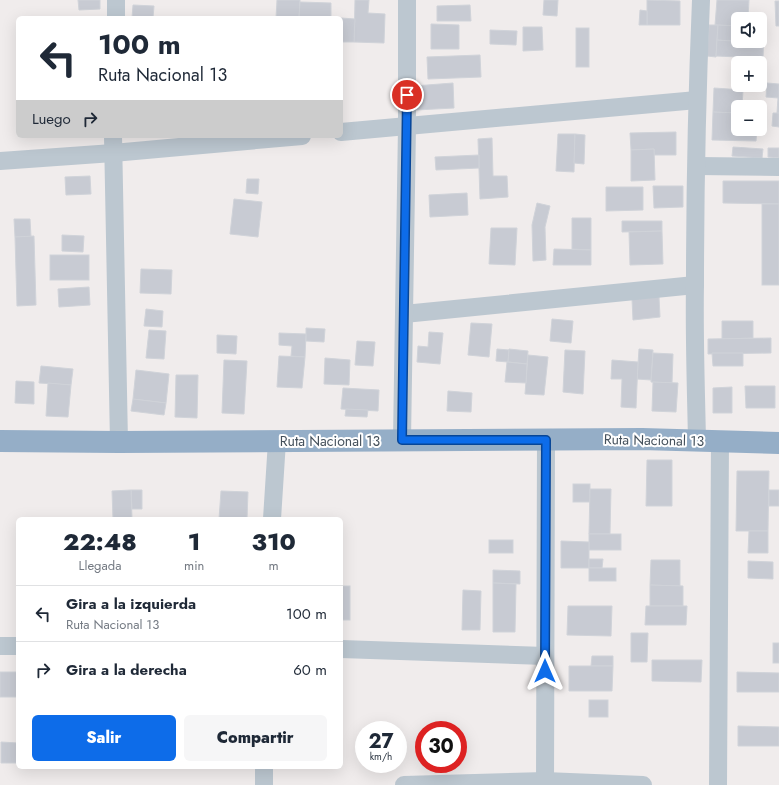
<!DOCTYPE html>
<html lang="es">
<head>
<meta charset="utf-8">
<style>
	:root { --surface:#fff; --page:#f6f6f7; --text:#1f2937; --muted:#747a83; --line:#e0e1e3; --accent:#0d6ce9 }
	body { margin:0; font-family:Jost,sans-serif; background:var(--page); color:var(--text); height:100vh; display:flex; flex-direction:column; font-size:15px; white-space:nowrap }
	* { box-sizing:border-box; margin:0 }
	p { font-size:13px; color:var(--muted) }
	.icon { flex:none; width:22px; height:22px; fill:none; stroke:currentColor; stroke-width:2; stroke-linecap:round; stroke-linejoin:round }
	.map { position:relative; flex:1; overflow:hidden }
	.drawer { position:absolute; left:16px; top:517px; width:327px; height:252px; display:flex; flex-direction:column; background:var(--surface); border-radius:6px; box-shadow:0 4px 16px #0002 }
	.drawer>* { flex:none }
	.hud { position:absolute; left:16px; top:16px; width:327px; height:122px; border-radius:6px; box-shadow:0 4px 16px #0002; background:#fff; color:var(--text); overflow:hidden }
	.fabs { position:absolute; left:731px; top:12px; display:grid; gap:8px }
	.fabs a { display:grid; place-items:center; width:36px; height:36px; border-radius:6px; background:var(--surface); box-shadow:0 4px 16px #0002; font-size:20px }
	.speed { position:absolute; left:355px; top:721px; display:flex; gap:8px; font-size:20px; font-weight:700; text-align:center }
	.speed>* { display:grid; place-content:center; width:52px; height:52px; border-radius:50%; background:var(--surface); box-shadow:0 4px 16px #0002; line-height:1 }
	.speed small { font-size:10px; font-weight:400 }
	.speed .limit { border:6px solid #d22; background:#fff; color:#111 }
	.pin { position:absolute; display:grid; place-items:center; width:34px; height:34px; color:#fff; margin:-17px; border:2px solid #fff; border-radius:50%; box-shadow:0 1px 4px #0007 }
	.me { position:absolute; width:44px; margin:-22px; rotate:0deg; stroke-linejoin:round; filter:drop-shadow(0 0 3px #0008) }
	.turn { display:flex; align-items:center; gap:14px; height:84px; padding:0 16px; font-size:18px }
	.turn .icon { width:52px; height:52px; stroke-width:2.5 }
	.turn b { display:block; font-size:28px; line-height:34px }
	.then { display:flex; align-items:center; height:38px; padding:0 16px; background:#0003; gap:8px; font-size:15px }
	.eta { display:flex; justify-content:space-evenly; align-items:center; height:68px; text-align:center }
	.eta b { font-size:24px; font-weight:800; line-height:28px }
	.button { display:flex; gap:8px; margin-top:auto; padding:8px 16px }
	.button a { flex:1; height:46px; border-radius:6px; background:var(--accent); color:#fff; font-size:16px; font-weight:800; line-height:46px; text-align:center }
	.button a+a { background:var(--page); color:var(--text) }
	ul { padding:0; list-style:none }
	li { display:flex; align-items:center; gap:12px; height:56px; padding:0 16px; border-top:1px solid var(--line) }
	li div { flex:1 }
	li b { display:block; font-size:15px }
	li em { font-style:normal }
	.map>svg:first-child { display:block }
</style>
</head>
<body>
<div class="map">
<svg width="779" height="785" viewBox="0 0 779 785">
	<rect width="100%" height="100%" fill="#f0ecec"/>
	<g fill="#c8cbd3" stroke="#d0d3d9">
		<polygon points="78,0 100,0 100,9 79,10"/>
		<polygon points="277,0 300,0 299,18 276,18"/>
		<polygon points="355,0 369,0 368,13 385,14 384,43 354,42"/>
		<polygon points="544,0 558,0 557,16 543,15"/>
		<polygon points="647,0 680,1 680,25 647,25"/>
		<polygon points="717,0 749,0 748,19 738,19 738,26 715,25"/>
		<polygon points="775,1 779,1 779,26 776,26"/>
		<polygon points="300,2 331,3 331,18 299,18"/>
		<polygon points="133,5 154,6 153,18 132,18"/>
		<polygon points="470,5 471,21 437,21 437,6"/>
		<polygon points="640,10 647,11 647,25 639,25"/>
		<polygon points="341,18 355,19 354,42 341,42"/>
		<polygon points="431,24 459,25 459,49 431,49"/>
		<polygon points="709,25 718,25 716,57 707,56"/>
		<polygon points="718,25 738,26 738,41 747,41 747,42 717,40"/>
		<polygon points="523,27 542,27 543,50 523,51"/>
		<polygon points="760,27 764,28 763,58 716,56 717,40 747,42 747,41 760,41"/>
		<rect x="576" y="28" width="13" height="39"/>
		<polygon points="490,30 517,31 516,45 490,44"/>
		<polygon points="480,55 481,77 428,79 427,57"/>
		<polygon points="453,83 454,108 416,110 414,86"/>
		<polygon points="767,83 779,84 779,113 777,113 778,98 766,97"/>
		<polygon points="714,88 743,90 742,107 738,107 738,113 713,112"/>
		<polygon points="713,112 738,113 738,129 757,129 756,141 712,140"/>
		<polygon points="773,113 779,113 779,127 772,126"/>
		<polygon points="676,132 676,155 654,155 654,149 631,150 630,133"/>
		<polygon points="558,134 575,134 574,172 556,171"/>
		<polygon points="575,134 585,135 584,164 574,163"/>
		<polygon points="492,138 493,176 507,176 508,197 480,199 478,139"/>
		<polygon points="733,147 763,149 762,158 732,156"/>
		<polygon points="768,148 779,148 779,158 768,157"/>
		<polygon points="654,149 655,180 631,181 631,150"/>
		<polygon points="479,155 479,168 436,170 435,157"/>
		<polygon points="90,176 91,194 66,195 65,177"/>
		<polygon points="247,179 259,179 258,194 246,193"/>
		<polygon points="723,181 779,181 779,204 723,203"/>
		<polygon points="653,186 683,186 683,207 654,208"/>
		<polygon points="606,187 643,187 643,210 606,211"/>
		<polygon points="467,193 468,215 430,217 429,195"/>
		<polygon points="234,199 262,202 258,237 230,234"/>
		<polygon points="537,203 550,206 545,227 546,260 533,261 532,225"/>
		<rect x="762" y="204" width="17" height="81"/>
		<polygon points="572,218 591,218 591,250 572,249"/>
		<polygon points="14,219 30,219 31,237 15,237"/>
		<polygon points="622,221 662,221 662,231 622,232"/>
		<polygon points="491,228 517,228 515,265 489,264"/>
		<polygon points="662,231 663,264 630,265 629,232"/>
		<polygon points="62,235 84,236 83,252 62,251"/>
		<polygon points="34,236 36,305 17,306 15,237"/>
		<polygon points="554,249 591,250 591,265 553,265"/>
		<rect x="50" y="255" width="39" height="25"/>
		<polygon points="141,269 172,270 171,294 140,293"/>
		<polygon points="89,287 90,305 59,307 58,289"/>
		<polygon points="659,297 660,317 633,320 632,299"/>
		<polygon points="146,309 163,311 162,327 144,326"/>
		<polygon points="552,319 573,321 571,343 550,341"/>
		<polygon points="722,321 753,321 753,338 722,339"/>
		<polygon points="471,323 492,324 489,357 468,355"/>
		<polygon points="306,328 325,329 324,342 306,341"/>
		<polygon points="149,330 166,331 164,359 146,358"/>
		<polygon points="429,332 443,333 440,364 417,362 418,346 428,347"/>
		<polygon points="279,333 306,334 305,357 291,356 292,346 279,345"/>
		<polygon points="217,335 237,336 236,354 217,353"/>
		<polygon points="771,338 771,353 708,354 708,339"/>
		<polygon points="357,341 375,342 373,366 355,365"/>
		<polygon points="497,349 509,350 508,362 496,361"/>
		<polygon points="509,349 528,351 527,364 508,362"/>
		<polygon points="639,349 653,350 651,380 637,379"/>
		<polygon points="565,350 585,351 583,394 563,392"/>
		<polygon points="653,353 673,354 672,383 651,382"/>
		<polygon points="712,353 743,353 743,366 713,366"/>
		<polygon points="528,355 548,357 544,395 525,394"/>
		<polygon points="279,356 305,357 302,388 277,387"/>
		<polygon points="325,358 350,360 349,385 324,384"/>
		<polygon points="224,360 247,361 244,414 222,413"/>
		<polygon points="612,360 638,362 636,408 621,407 622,379 611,379"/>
		<polygon points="507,362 527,364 526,383 505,382"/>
		<polygon points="41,366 73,369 71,385 39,383"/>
		<polygon points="136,370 169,374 166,403 133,399"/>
		<polygon points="176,375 198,375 197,418 175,417"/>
		<polygon points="16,381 34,382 34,404 15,403"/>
		<polygon points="653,382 678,383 676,412 652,411"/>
		<polygon points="48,383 71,385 68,417 46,416"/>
		<polygon points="745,386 775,386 775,408 746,408"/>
		<polygon points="732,387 732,413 713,413 713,388"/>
		<polygon points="343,388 379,390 378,411 341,409"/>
		<polygon points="448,391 472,393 471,412 447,411"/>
		<polygon points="133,399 166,403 164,415 131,411"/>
		<polygon points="346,409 368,410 367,417 345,416"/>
		<polygon points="647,460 672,460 672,506 646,506"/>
		<polygon points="737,471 769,471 768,531 736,531"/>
		<rect x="573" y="484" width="17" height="18"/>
		<polygon points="590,489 611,489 610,534 589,534"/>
		<polygon points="131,490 142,490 142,509 132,509"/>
		<polygon points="131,490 132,519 113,519 112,491"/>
		<rect x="769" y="490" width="10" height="16"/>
		<polygon points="221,491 248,492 247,519 219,519"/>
		<polygon points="749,531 768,531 768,553 748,553"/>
		<rect x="589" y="534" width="32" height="16"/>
		<rect x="489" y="540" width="24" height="13"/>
		<polygon points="561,541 589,542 589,568 561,568"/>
		<polygon points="589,559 603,559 602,568 589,568"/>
		<polygon points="651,560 680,560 680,586 650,585"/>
		<polygon points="748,561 773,562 773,579 748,578"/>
		<rect x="589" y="568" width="27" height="13"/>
		<polygon points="493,570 520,571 520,584 493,583"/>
		<polygon points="493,583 516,584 515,632 493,632"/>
		<polygon points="650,585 683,586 683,606 650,606"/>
		<rect x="341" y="586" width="9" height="34"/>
		<polygon points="463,590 481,591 480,630 462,630"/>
		<polygon points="568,606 612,606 611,636 567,635"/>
		<polygon points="646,606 687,606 686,625 645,625"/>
		<polygon points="631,633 648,633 647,662 631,662"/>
		<rect x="773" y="643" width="6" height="20"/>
		<polygon points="592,656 613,656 613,666 591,666"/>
		<polygon points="652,660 702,660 701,682 652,681"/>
		<polygon points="569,666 613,666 612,691 569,691"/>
		<rect x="0" y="672" width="18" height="25"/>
		<polygon points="737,672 779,673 779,692 737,692"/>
		<rect x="589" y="700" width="19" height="17"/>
		<polygon points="738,726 779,727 779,746 738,746"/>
		<polygon points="1,742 18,743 18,763 1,763"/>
	</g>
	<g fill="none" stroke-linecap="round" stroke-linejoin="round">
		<g stroke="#bcc7d0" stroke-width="18">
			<polyline points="116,18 116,0"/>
			<polyline points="341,132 697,100"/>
			<polyline points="113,136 119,442"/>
			<polyline points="0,161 113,153 302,136"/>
			<polyline points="697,166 779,167"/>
			<polyline points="404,314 695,285"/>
			<polyline points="402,440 407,126 407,0"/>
			<path d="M697,441C696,389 694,336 695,284C695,189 697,95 701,0"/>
			<polyline points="272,519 277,441"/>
			<polyline points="0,646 18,646"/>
			<polyline points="341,649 545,656"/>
			<polyline points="264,767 264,785"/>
			<polyline points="404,785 545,781 643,785"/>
			<polyline points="545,785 546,440"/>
			<polyline points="718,785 720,442"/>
		</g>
		<polyline stroke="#95aec7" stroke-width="22" points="0,441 119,442 642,439 779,443"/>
	</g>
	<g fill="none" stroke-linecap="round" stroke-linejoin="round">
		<defs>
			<polyline id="route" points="407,95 402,440 546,440 545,671"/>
		</defs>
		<use href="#route" stroke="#084697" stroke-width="10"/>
		<use href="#route" stroke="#0d6ce9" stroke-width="7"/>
	</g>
	<g text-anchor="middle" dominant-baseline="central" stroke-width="4" stroke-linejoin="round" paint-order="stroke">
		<g font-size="14" fill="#44505b" stroke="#fff">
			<text transform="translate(654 440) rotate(1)">Ruta Nacional 13</text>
			<text x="330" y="441">Ruta Nacional 13</text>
		</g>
	</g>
</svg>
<div class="fabs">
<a><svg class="icon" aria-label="sound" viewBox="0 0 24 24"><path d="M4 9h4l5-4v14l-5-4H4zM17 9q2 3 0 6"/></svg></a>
<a>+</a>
<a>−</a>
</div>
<div class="speed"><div>27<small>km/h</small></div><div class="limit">30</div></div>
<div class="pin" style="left:407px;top:95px;background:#d93025"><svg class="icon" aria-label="arrive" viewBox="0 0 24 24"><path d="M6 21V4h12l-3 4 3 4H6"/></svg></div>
<svg class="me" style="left:545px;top:671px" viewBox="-20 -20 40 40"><path d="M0-17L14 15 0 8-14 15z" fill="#0d6ce9" stroke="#fff" stroke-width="4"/></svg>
<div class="hud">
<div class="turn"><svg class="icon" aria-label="left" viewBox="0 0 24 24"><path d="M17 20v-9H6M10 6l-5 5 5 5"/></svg><div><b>100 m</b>Ruta Nacional 13</div></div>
<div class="then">Luego<svg class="icon" aria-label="right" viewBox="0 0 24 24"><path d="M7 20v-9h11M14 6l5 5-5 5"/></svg></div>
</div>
<section class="drawer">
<div class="eta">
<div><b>22:48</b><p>Llegada</p></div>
<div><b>1</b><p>min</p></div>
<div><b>310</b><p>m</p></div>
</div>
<ul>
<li><svg class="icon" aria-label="left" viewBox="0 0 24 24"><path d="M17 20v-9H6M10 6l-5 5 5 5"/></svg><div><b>Gira a la izquierda</b><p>Ruta Nacional 13</p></div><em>100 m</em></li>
<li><svg class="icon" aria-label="right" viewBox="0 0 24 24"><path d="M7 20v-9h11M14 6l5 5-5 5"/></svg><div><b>Gira a la derecha</b></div><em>60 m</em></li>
</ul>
<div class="button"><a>Salir</a><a>Compartir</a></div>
</section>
</div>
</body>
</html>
